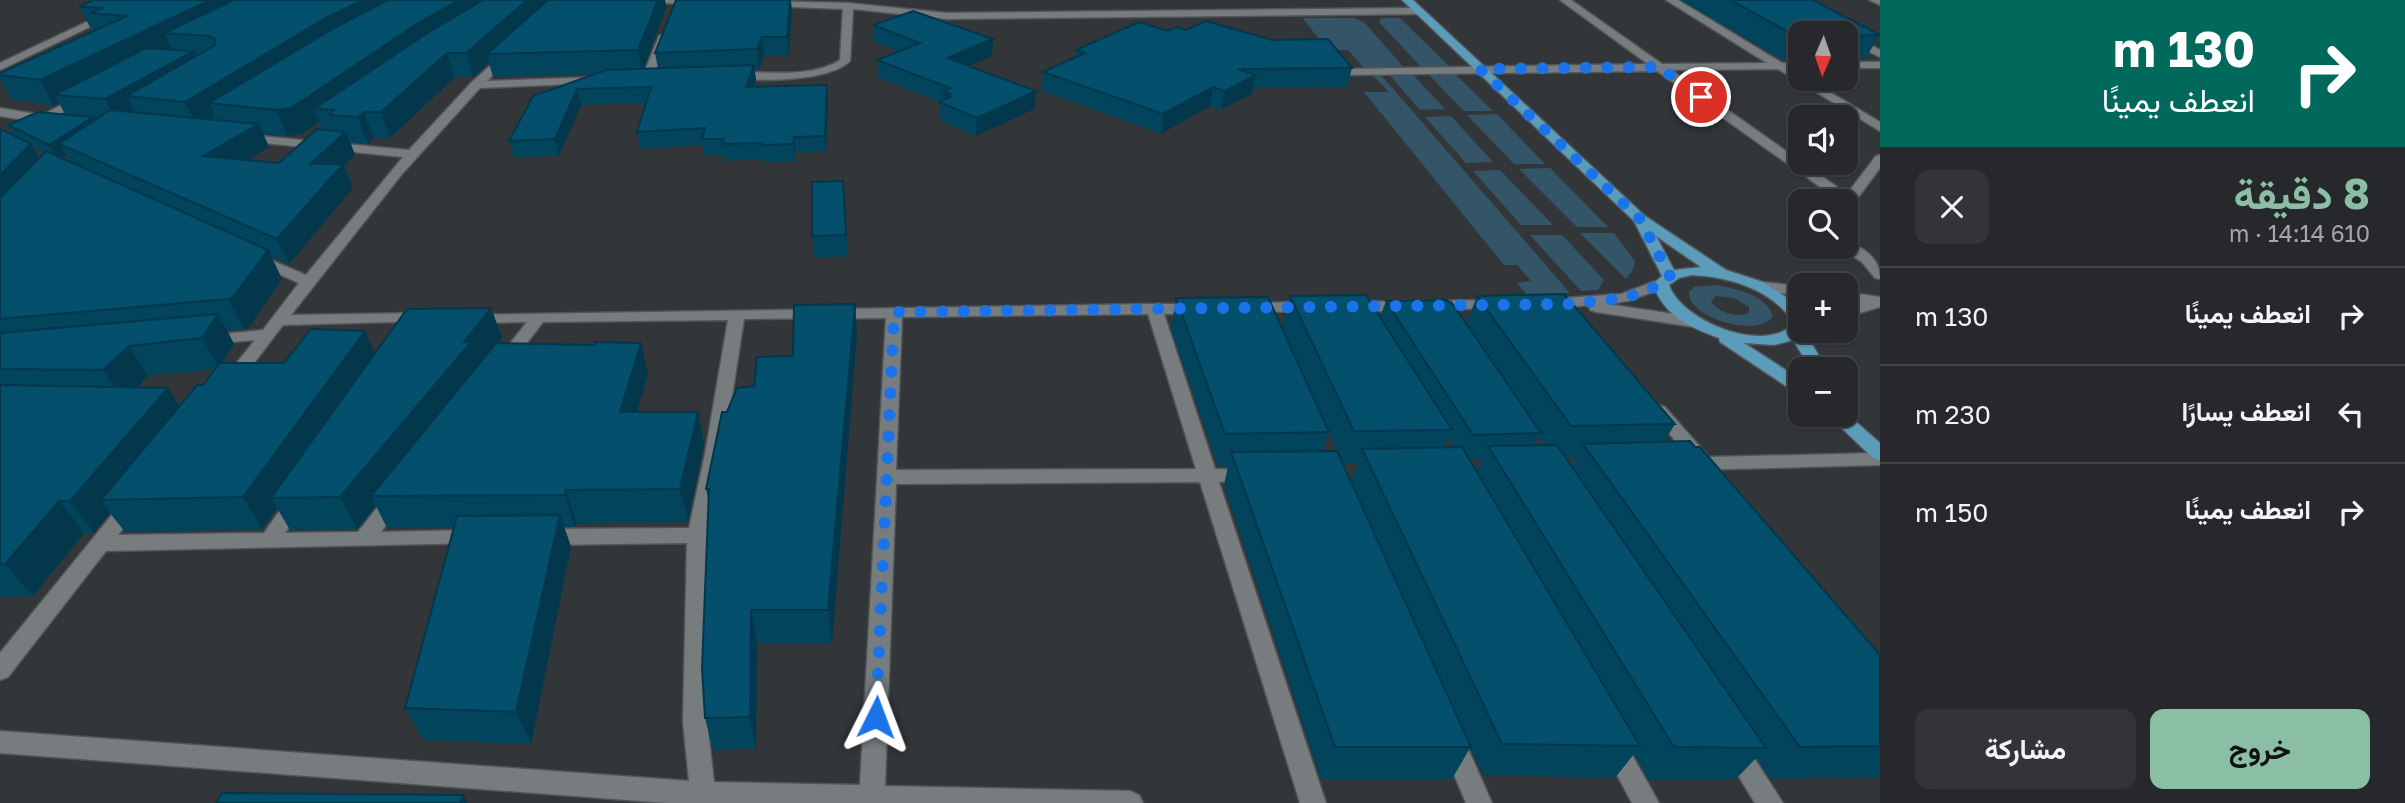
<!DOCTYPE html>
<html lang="ar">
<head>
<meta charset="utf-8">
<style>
	:root { --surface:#26282b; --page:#323437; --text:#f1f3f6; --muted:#a4a6a9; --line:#424447; --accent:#8abfa5 }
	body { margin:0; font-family:"Golos Text",Vazirmatn,sans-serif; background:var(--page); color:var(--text); direction:rtl; height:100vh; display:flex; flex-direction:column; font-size:26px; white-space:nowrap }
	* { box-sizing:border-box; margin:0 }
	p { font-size:23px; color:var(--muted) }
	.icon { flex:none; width:38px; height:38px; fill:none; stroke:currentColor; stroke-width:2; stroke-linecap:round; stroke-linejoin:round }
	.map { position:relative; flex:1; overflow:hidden; direction:ltr }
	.details { display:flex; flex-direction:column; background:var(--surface); width:525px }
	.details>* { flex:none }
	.hud { background:#00695c; color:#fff; overflow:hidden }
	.needle { width:46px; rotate:182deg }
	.buttons { position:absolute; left:1788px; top:21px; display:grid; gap:14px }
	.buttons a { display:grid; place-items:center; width:70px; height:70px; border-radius:14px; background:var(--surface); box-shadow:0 2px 5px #0004,0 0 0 2px var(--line); font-size:35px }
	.pin { position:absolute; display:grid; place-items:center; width:60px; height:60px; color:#fff; margin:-30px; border:4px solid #fff; border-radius:50%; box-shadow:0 2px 7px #0007 }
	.me { position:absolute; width:77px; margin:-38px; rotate:3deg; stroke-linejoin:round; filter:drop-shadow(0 0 5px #0008) }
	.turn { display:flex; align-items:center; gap:24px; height:147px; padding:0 35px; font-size:32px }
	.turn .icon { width:91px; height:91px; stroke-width:2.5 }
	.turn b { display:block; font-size:49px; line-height:60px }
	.round { display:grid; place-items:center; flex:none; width:74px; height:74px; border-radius:14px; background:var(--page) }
	.summary { display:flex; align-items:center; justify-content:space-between; height:119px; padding:0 35px }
	h1 { font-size:42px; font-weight:700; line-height:52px; color:var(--accent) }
	.cta { display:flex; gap:14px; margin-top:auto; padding:14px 35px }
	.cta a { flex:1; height:80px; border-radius:14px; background:var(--accent); color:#111; font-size:28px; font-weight:700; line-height:80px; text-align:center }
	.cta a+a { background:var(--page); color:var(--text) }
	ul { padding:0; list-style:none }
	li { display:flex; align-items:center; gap:21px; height:98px; padding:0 35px; border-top:2px solid var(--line) }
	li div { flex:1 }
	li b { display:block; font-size:26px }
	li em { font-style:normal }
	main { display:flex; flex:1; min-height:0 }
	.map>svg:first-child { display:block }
</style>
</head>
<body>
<main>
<section class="details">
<div class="hud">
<div class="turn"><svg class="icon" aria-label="right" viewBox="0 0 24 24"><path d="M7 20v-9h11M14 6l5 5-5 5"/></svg><div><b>130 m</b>انعطف يمينًا</div></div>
</div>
<div class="summary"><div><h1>8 دقيقة</h1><p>610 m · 14:14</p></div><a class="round"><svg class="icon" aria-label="close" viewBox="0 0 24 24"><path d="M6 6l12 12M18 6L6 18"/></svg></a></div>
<ul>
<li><svg class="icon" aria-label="right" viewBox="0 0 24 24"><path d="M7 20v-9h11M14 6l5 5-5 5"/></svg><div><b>انعطف يمينًا</b></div><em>130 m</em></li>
<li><svg class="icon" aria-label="left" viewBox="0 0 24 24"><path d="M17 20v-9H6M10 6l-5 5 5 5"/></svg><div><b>انعطف يسارًا</b></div><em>230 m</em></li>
<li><svg class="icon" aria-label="right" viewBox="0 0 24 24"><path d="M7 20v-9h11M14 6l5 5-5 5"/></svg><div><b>انعطف يمينًا</b></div><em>150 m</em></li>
</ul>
<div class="cta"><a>خروج</a><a>مشاركة</a></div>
</section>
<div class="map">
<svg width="1880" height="803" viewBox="0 0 1880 803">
	<rect width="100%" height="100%" fill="#333639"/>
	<g fill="#335567" fill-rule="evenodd">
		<polygon points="1303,18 1355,18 1365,23 1405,69 1363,67 1348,50 1327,50"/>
		<polygon points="1382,18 1400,18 1451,68 1422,68 1379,22"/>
		<polygon points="1388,73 1414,76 1445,109 1420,110"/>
		<polygon points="1433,73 1454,73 1493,111 1464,111 1430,76"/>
		<polygon points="1373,76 1382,76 1570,293 1526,294 1517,283 1531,281 1517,265 1504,265 1364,92 1389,92"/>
		<polygon points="1497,114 1545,164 1514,164 1467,115"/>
		<polygon points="1451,116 1493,162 1466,163 1425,117"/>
		<polygon points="1550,168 1608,227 1577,227 1519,169"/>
		<polygon points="1500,170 1553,225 1521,225 1473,171"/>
		<polygon points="1580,233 1614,233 1635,261 1633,269 1626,279"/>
		<polygon points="1530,235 1562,235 1604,280 1598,290 1581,291"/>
		<path d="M1714,285C1735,288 1765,294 1773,316C1760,339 1687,318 1689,292L1694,287ZM1716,296L1734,298L1749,307V313C1736,318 1720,313 1711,302Z"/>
	</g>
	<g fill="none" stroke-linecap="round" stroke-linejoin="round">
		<defs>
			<g id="minor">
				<polygon points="133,0 146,0 0,70 0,63"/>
				<polygon points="653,0 702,0 703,1 698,4 658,3"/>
				<polygon points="1560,0 1571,0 1662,64 1767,63 1666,0 1678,0 1782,63 1801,63 1801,69 1793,69 1801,74 1801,79 1808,79 1880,122 1880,131 1778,69 1671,70 1847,194 1876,156 1880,155 1880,168 1851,207 1846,208 1846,201 1840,201 1657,71 1343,75 1338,72 1343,69 1648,64"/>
				<polygon points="1869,0 1880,0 1880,5"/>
				<path d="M765,1L848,3L947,13L1418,8L1423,11L1418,14L947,19L853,9L850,61C829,82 757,82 728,77L727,75L732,72C766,71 810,79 840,60L843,9L768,6L763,3Z"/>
				<polygon points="664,33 669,36 654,78 644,80 642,78 659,36"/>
				<polygon points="1845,33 1850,34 1880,50 1880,57 1846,40"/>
				<polygon points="504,53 513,55 487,81 599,77 605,80 599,83 480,88 402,174 291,315 423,313 429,315 431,318 429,321 283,325 238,384 226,384 223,380 255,340 209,344 203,342 201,339 203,336 263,330 299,283 249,261 247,258 249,255 259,255 306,275 403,157 243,141 237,137 239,134 409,150 471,83"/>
				<rect x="1846" y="62" width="34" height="6"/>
				<polygon points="77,97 87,99 44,123 0,116 0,108 42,115"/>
				<path d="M1846,242C1866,248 1880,259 1880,279L1875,278L1862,262L1841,249L1839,247H1846Z"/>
				<polygon points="1661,279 1666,281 1669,284 1666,287 1628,301 1607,304 1694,317 1702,322 1700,325 1694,327 1596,312 1590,310 1589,305 1550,309 1542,304 1550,299 1621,294"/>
				<polygon points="1762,282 1801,286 1801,296 1757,290 1754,287 1757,284"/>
				<polygon points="1846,292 1880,297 1880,307 1846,317 1846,307 1858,304 1846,302"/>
				<polygon points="1497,300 1505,305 1503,308 1350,312 1342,307 1350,302"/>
				<polygon points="1312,302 1320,307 1318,310 1249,313 1241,308 1249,303"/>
				<path d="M1154,304H1196L1204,309L1196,314H1164L1215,469L1254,470L1256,475L1254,480L1219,482L1326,803H1300L1200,482L896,484L885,786L1130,791L1139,795L1143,803H667L0,753V731L689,781L683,722L687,543L546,545L539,542L536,537L539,532L546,529L689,528L705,454L728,320L543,322L510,365L504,366L496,361L527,322L472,323L464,318L466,315ZM1148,314L1196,469L896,470L902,317ZM886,318L860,785L714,782L707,722V535L723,454L744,319Z"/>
				<polygon points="1659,405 1665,407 1709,457 1880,453 1880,465 1691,470 1684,469 1682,464 1690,458 1650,411"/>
				<polygon points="395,492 402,494 405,499 381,532 473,530 480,533 483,538 480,543 106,551 8,677 0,680 0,653 124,500 138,500 141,505 118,535 264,533 290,496 304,496 307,501 285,533 358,532 388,494"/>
				<polygon points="1452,730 1461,733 1492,803 1466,803 1440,741 1443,733"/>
				<polygon points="1613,734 1622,737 1659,803 1632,803 1601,745 1604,737"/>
				<polygon points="1734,738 1743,741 1783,803 1755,803 1722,749 1725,741"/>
			</g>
			<g id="major">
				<path d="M1402,0H1413L1645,216L1726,270L1763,282L1798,305L1801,309V331H1804L1827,369H1811L1793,340L1774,345L1744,343L1801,380V393L1795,392L1720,342L1719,338C1689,327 1664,316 1653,284L1662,276L1634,221ZM1656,236L1701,267L1674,270ZM1692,275C1730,277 1772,289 1794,323C1766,355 1682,322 1669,285L1679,278Z"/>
				<polygon points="1846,413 1880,443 1880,460 1873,458 1828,415"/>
			</g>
		</defs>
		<use href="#minor" stroke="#515557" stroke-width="3"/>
		<use href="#major" stroke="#515557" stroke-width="3"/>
		<use href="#minor" fill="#777c7e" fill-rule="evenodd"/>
		<use href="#major" fill="#5c9cbb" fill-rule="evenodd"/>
	</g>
	<g fill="#03445d" fill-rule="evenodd">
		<path d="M93,0H665L666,8L644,69L658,68L655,53L792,11L789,56H764L759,69H754L756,80L753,87L828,101L826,152L795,153V161L764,162V159L725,161L724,155L705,156L703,145L641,149L637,132L646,103L581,105L559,156L514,157L509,141L596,74L493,77L489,63L473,77H455L390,138H374L368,144L350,142L355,155L344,166L353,188L289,264L271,256L282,279L249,327L244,329L227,330L234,344L223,363H284L365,331L375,353L491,308L502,338L498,343L648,374L637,412H698L704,444L688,522L576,523L575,527H564L571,547L531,744L423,740L405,708L454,528H387L376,506L357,529L290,530L277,508L262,529L125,532L110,513L94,533H84L33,596L0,597V129L15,136L8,125L65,114L59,103L54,106L12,99L0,79V73L96,30L91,29L79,7ZM319,122L322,130L279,163L247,160L269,147L263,134L287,136L302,134ZM32,147L44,153L39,158ZM66,155L70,162L61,158ZM216,369L203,385L179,406L168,388L137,387L148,376Z"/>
		<polygon points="1680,0 1813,0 1880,35 1865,59 1846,60 1846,33 1801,33 1801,60 1783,60"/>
		<polygon points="873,25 993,39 992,56 969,66 1036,91 1034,109 976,136 939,120 939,102 878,77 877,60 898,51 873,42"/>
		<polygon points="1186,30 1352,68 1347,87 1253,88 1252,94 1221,110 1210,106 1161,134 1042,91 1043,72 1075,57 1076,50 1168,31"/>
		<polygon points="843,181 848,256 814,258 812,236"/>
		<path d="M1290,296L1380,317L1386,301L1466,324L1477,296L1675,424L1664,442L1880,655V777L1770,779L1756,758L1736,779H1648L1634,754L1615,778L1483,775L1470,748L1452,779H1321L1224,485L1228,466H1218L1171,329L1176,298L1311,391L1282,327ZM1329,432L1342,462L1323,451ZM1539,436L1545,445H1535ZM1448,438L1454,447H1444ZM1566,458H1576L1572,466ZM1470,460H1482L1477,471ZM1343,463H1358L1351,482Z"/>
		<polygon points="855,304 857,334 832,643 757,643 756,749 713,750 705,718 709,503 706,489 727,412 754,386 793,356"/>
	</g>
	<g fill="#02374c">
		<polygon points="210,0 265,0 164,33 171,47 73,96 54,95 59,103 54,106 40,80"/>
		<polygon points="363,0 414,0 209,103 215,116 197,127 185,102 324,19"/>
		<polygon points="459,0 504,0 334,110 314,109 319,122 302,134 287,136 276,110 418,23"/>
		<polygon points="527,0 557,0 487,54 489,63 473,77 466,53"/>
		<polygon points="658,0 665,0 666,8 642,72 638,50"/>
		<polygon points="790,0 791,0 792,11 789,56 787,37"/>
		<polygon points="762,37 764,56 759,69 757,49"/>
		<polygon points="993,39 992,56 947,75 947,58"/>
		<polygon points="194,51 203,70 127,96 134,110 116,119 105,99"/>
		<polygon points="447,53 455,77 390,138 381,112"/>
		<polygon points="754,65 756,80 748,103 746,87"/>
		<polygon points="1256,75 1252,94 1221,110 1225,91"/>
		<polygon points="827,85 828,101 826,152 825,136"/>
		<polygon points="1213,87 1210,106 1161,134 1163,114"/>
		<polygon points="577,89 581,105 559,156 555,139"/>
		<polygon points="1036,91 1034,109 976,136 977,118"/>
		<polygon points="364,112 374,138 368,144 358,117"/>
		<polygon points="93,117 101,131 59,144 66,155 58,160 49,145"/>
		<polygon points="259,124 269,147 215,180 203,156"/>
		<polygon points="346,132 355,155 344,166 353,188 289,264 277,239 310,164"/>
		<polygon points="794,137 795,153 795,161 793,144"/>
		<polygon points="31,144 47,171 0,222 0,175"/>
		<polygon points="268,250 282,279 249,327 244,329 228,299"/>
		<polygon points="855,304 857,334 832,643 828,610"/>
		<polygon points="491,308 502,338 480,367 371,496 376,506 357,529 340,497"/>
		<polygon points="218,314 234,344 219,368 202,338"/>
		<polygon points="365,331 379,362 271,498 277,508 262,529 243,497"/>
		<polygon points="641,343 648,374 628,444 620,412"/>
		<polygon points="129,346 148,376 124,400 103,370"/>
		<polygon points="168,388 187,419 101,500 110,513 94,533 70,501"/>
		<polygon points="698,412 704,444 688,522 680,489"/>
		<polygon points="566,490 576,523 575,527 565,495"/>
		<polygon points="59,501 84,533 33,596 5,564"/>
		<polygon points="560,515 571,547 531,744 516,712"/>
		<polygon points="751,610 757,643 756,749 750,717"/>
		<polygon points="463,795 468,803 460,803"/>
	</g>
	<g fill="#034f6c" stroke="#02374c" stroke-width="2">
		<polygon points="93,0 210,0 40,80 0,75 0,73 127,16 90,13 103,8 79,7"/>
		<polygon points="234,0 363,0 324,19 185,102 127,96 215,45 215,39 209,36 164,33"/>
		<polygon points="388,0 459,0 418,23 291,108 276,110 209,103 334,28"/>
		<polygon points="483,0 527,0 466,53 447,53 381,112 364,112 358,117 329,115 334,110 314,109 429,32"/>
		<polygon points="548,0 658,0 638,50 487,54"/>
		<polygon points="676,0 790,0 787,37 762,37 757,49 655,53"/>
		<polygon points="1730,0 1813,0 1880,35 1846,36 1846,33 1801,33 1801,36 1796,36"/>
		<polygon points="913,11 993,39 947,58 1036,91 977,118 939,102 950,97 945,95 950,94 944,91 950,88 877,60 920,43 873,25"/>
		<polygon points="1206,21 1272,40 1328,39 1352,68 1238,69 1256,75 1225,91 1213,87 1163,114 1043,72 1085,53 1076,50 1139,22 1168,31 1176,27 1186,30"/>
		<polygon points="146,48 194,51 105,99 54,95"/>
		<polygon points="754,65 746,87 827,85 825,136 794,137 793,144 762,145 762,143 723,144 724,139 702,139 705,128 637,132 651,87 577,89 555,139 509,141 533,96 606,70"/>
		<polygon points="110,110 259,124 203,156 279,163 317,129 346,132 310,164 343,164 277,239 59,144"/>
		<polygon points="38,112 93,117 49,145 8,125"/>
		<polygon points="0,129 31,144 0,175"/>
		<polygon points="46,151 268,250 233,297 228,299 0,319 0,198"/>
		<polygon points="843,181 846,235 812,236 812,182"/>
		<polygon points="1564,294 1675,424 1571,426 1477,296"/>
		<polygon points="1366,295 1452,430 1354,431 1290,296"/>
		<polygon points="1268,297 1329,432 1225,434 1176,298"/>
		<polygon points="1446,300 1452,303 1541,433 1473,435 1386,301"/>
		<polygon points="855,304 828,610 751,610 750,717 705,718 702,668 709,489 706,489 722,412 727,412 737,388 754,386 757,357 793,356 794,305"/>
		<polygon points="491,308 464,342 471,342 340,497 271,498 407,309"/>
		<polygon points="218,314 202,338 129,346 103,370 0,369 0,333"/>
		<polygon points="311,329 365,331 243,497 101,500 197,385 203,385 220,363 284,363"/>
		<polygon points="595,342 641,343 620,412 698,412 680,489 566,490 565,495 371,496 496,343 594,345"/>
		<polygon points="0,385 168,388 70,501 59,501 5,564 0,564"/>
		<polygon points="1690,441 1695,447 1700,447 1880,655 1880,746 1800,747 1583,444"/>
		<polygon points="1557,445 1766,748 1674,747 1488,446"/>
		<polygon points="1462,447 1640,746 1502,744 1362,449"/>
		<polygon points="1337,451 1471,747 1335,747 1231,452"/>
		<polygon points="560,515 516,712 405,708 457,516"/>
		<polygon points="222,793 463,795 460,803 216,803"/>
	</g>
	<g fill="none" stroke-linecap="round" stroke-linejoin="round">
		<polyline stroke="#1a73e8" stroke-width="12" stroke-dasharray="0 21.6" points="876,717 894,312 1569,304 1623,298 1648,291 1670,276 1640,219 1480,69 1659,67 1701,97"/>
	</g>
</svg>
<div class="buttons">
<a><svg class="needle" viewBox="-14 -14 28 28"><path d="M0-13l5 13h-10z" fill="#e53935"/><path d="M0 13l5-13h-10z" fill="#a4a6a9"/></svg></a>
<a><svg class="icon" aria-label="sound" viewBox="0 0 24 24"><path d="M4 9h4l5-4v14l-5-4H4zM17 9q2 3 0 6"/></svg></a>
<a><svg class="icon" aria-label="search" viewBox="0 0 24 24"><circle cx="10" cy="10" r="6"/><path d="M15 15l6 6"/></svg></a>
<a>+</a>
<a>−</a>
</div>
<div class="pin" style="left:1701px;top:97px;background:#d93025"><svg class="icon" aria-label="arrive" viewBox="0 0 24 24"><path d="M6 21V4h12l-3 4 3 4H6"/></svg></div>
<svg class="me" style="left:876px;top:717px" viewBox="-20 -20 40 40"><path d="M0-17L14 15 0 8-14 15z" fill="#1a73e8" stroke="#fff" stroke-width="4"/></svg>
</div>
</main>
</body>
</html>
